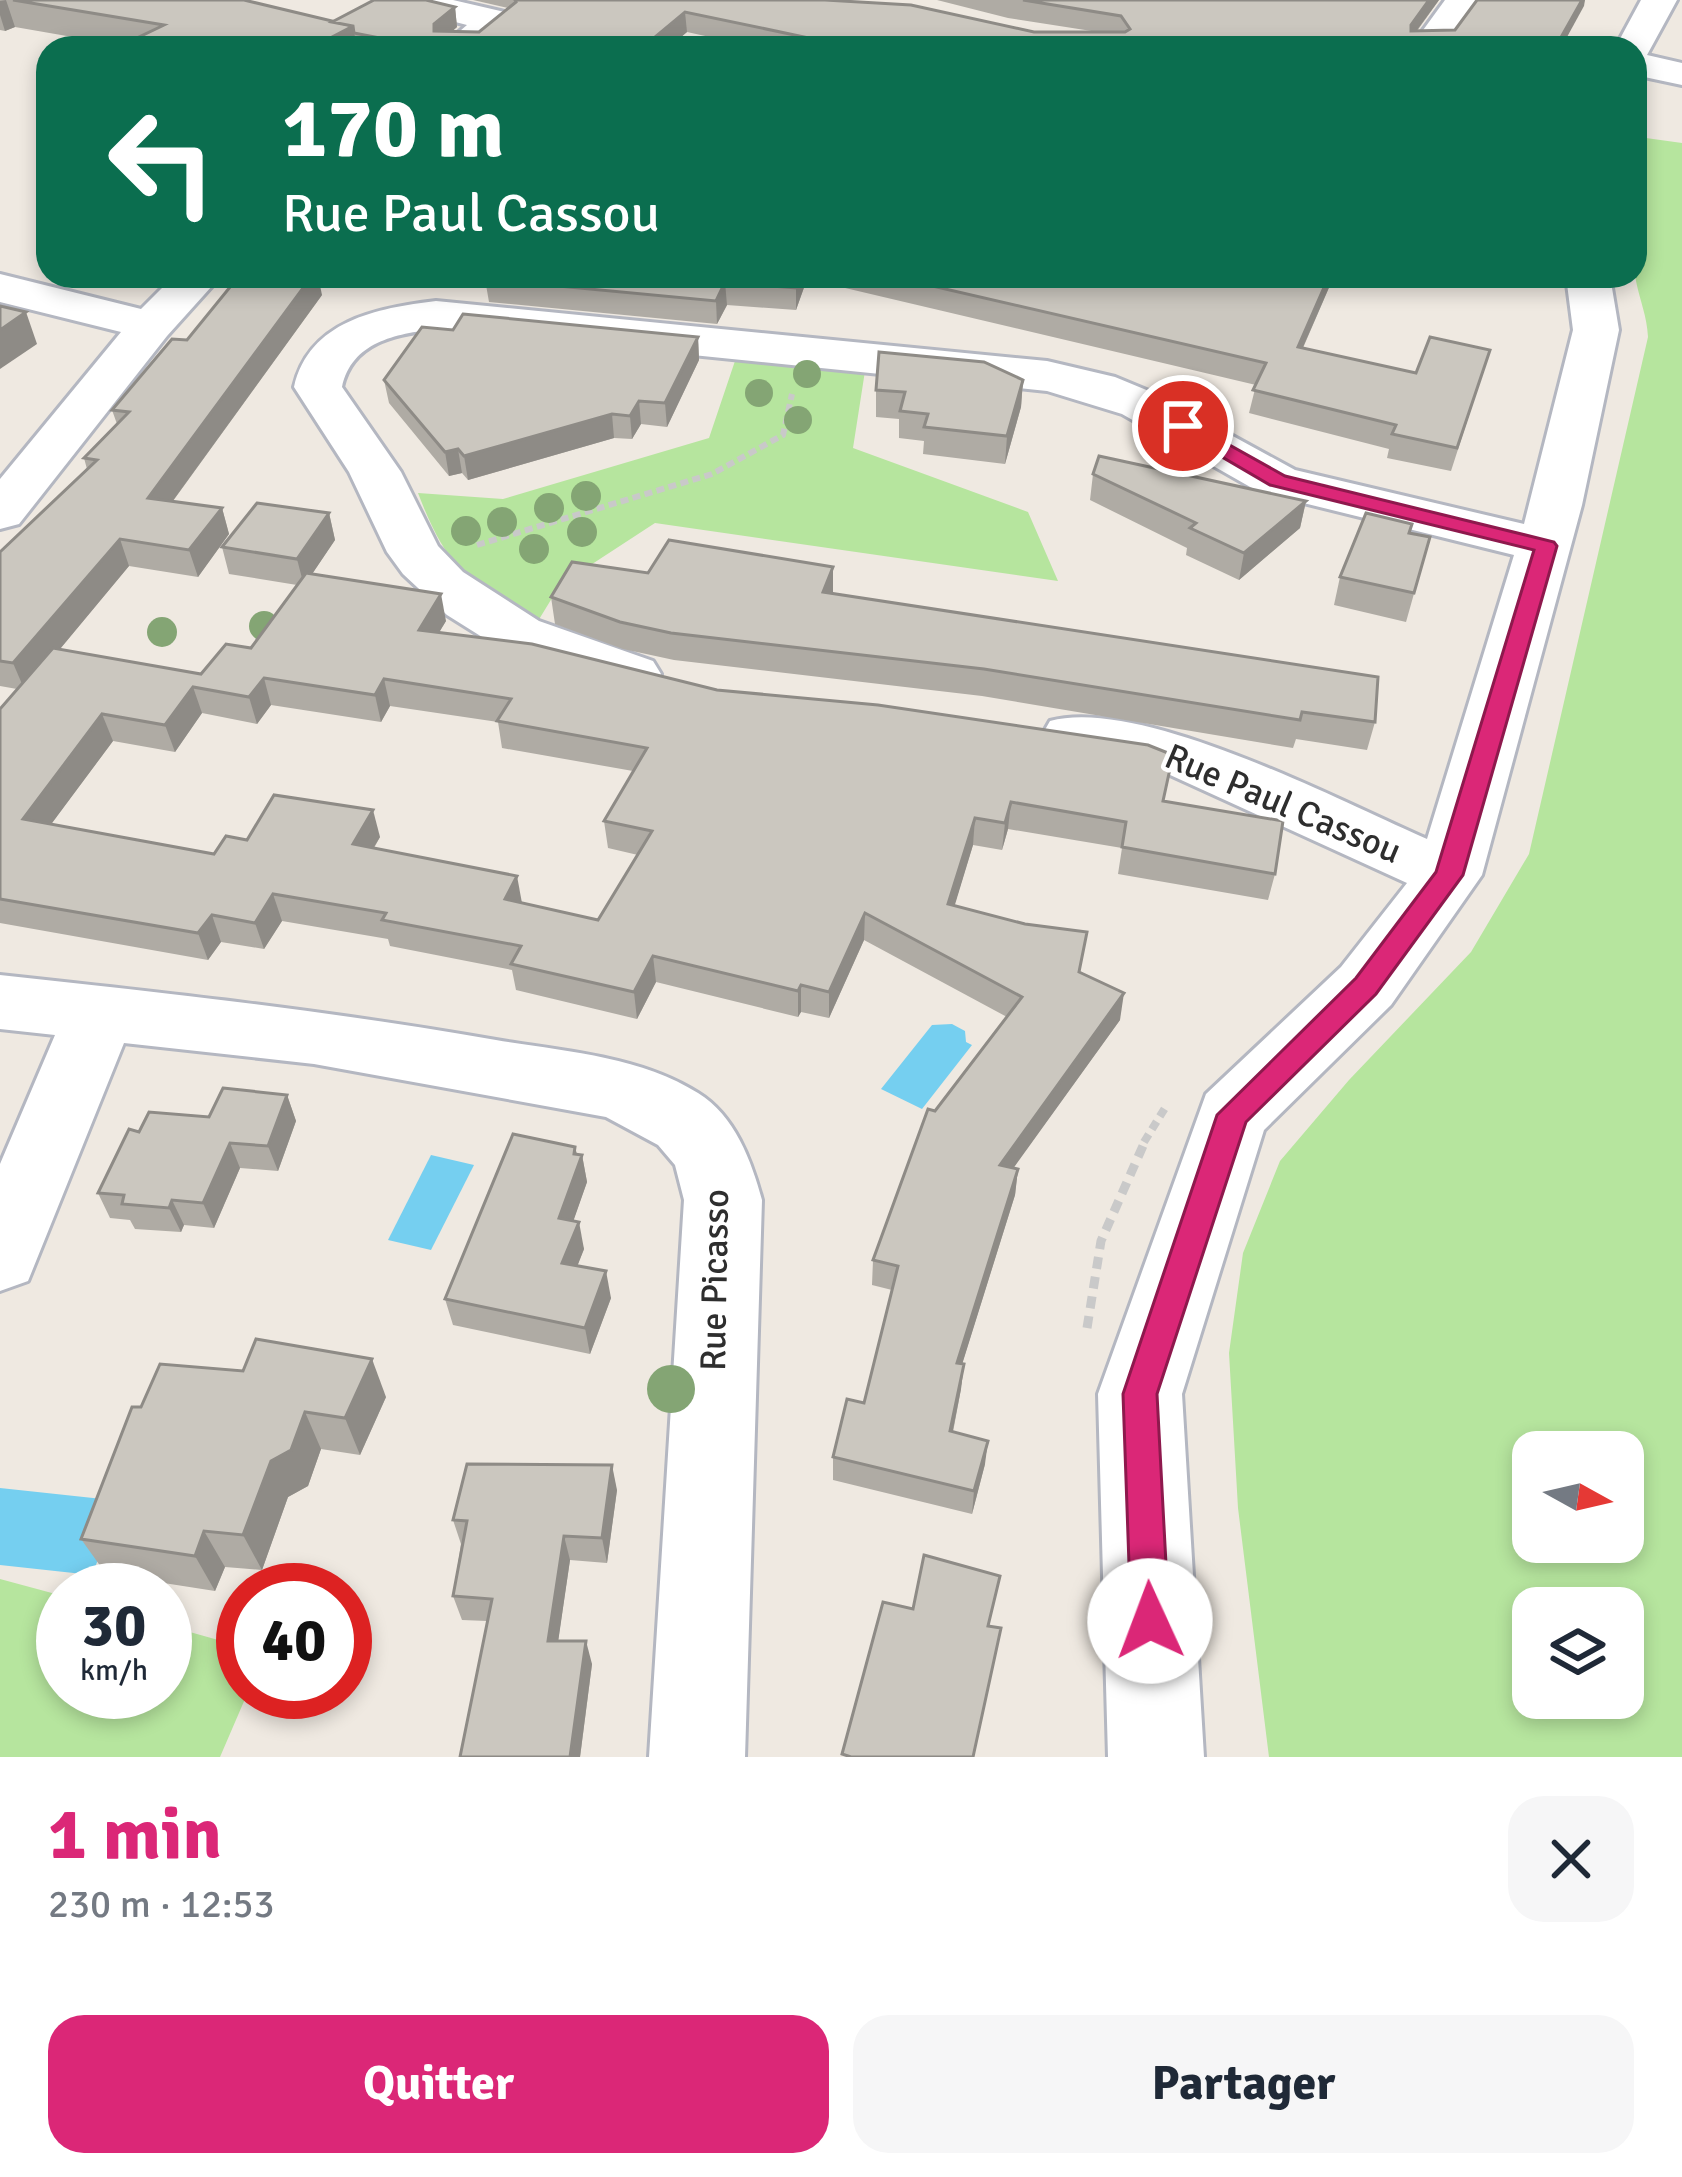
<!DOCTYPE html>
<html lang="fr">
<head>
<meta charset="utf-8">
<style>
	:root { --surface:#fff; --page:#f6f6f7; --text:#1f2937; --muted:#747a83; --accent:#db2777 }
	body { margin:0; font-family:Signika,sans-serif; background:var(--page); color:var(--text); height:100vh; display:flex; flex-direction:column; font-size:45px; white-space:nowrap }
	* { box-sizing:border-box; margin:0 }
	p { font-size:39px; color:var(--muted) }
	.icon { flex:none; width:66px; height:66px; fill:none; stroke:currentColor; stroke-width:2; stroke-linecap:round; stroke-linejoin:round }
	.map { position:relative; height:1757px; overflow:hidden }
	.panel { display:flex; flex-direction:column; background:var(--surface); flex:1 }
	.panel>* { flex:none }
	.hud { position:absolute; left:36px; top:36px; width:1611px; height:252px; border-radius:36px; box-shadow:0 6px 18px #0003; background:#0b6e4f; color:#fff; overflow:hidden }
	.needle { width:78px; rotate:98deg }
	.fabs { position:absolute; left:1512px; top:1431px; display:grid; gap:24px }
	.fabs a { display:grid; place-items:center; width:132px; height:132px; border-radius:24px; background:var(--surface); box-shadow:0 6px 18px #0003; font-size:60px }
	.speed { position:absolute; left:36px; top:1563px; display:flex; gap:24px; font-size:60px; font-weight:700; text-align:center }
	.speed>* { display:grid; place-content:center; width:156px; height:156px; border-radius:50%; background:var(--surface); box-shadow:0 6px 18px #0003; line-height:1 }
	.speed small { font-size:30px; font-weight:400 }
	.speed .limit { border:18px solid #d22; background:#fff; color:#111 }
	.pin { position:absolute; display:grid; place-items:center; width:102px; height:102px; color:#fff; margin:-51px; border:6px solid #fff; border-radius:50%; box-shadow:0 3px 12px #0007 }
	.me { position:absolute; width:132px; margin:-66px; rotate:358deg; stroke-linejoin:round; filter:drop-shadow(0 0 9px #0008) }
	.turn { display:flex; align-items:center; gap:42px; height:252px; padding:0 48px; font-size:54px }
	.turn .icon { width:156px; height:156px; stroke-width:2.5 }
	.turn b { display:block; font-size:84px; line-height:102px }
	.round { display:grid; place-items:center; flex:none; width:126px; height:126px; border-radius:36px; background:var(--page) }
	.head { display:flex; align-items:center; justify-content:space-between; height:204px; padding:0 48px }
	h1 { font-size:72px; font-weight:700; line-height:90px; color:var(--accent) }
	.button { display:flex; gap:24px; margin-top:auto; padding:24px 48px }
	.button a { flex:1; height:138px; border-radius:36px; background:var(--accent); color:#fff; font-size:48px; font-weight:700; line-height:138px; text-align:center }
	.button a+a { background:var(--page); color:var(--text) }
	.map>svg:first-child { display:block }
</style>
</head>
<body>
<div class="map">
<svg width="1682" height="1757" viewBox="0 0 1682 1757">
	<rect width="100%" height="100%" fill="#efe9e1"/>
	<g fill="#b6e59e" fill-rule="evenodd">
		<path d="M1646,138L1682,143V1757H1269L1238,1508L1229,1353L1243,1253L1280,1161L1349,1080L1471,952L1529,854L1648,337C1647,316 1640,301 1636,281C1628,244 1633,174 1646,138ZM1623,1452V1542H1533V1452ZM1623,1608V1698H1533V1608Z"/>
		<path d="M736,358L865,371L853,448L1028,512L1058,581L655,523L560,585L538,621C468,583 447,569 418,493L503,499L709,438Z"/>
		<polygon points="0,1579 63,1596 63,1692 165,1692 165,1625 243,1647 243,1692 248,1692 220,1757 0,1757"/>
	</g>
	<g fill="#75cff0">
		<polygon points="952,1024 965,1031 966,1042 972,1045 922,1109 881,1089 932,1025"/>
		<polygon points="431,1155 474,1165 431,1250 388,1240"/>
		<polygon points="0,1488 121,1501 92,1575 0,1565"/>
	</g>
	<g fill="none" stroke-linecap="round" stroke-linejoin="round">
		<defs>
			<g id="minor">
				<polygon points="391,0 453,0 509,13 514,21 482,48 440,48 467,25 397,7"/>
				<polygon points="1445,0 1481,0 1447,48 1410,48"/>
				<polygon points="1641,0 1677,0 1647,55 1682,63 1682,85 1635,75 1635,48 1615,48"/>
				<polygon points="0,274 141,309 174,276 221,276 167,336 19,524 0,529 0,479 121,332 0,302"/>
				<path d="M1566,276H1610L1619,330L1582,505L1482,875L1391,1005L1264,1130L1182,1394L1204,1757H1108L1098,1394L1206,1094L1341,967L1407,883L1168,774L1050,749L1042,735L1050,721C1140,696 1340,801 1427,839L1514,555L1259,492L1122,414L1047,391L436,329C395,334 352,342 342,387L401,472L438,546L463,572L539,621L653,661L661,674L653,687L632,693L554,670L498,647L447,615L403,574L387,552L349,472L294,387C309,321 377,308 436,301L1047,361L1115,377L1156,394L1295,470L1524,524L1573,330Z"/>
				<path d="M0,975C166,993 331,1011 496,1040C562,1051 640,1056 698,1093C735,1116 751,1160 762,1200L745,1757H649L684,1200L675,1165L658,1145L606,1117L314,1064L124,1043L28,1281L0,1291V1164L55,1035L0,1029Z"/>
			</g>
		</defs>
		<use href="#minor" stroke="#b4b7c1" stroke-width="6"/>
		<polyline stroke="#c9c9c9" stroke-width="6" stroke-dasharray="8 4.5" stroke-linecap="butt" points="477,545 712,474 783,435 792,394"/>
		<polyline stroke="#c9c9c9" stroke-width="8" stroke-dasharray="9 6" stroke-linecap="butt" points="1144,1142 1165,1108"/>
		<polyline stroke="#c9c9c9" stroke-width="9" stroke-dasharray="12 8" stroke-linecap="butt" points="1087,1328 1101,1241 1146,1139"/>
		<use href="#minor" fill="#fff" fill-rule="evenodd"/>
	</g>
	<g fill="#84a574">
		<circle cx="807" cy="374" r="14"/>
		<circle cx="759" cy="393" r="14"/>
		<circle cx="798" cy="420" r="14"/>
		<circle cx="586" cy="496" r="15"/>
		<circle cx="549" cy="508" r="15"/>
		<circle cx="502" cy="522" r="15"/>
		<circle cx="466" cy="531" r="15"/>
		<circle cx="582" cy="532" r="15"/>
		<circle cx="534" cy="549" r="15"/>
		<circle cx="264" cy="626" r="15"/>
		<circle cx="162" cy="632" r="15"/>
		<circle cx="671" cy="1389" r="24"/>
	</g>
	<g fill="#afaba4" fill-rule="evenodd">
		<polygon points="0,0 244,0 332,21 455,7 457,27 452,31 479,32 508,8 473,0 570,0 1034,32 1098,32 1008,18 937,0 1439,0 1417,31 1455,30 1477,0 1585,0 1561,48 760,48 687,32 668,48 136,48 15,27 5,31 0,30"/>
		<polygon points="487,276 1334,276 1303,348 1416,373 1490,350 1451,471 1387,458 1389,449 1249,413 1256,385 807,279 796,310 727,305 717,324 489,302 485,279"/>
		<path d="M322,295L173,501L222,508L229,534L198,577L129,566L60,649L201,674L251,648L297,585L229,574L222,547L329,513L335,540L312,574L446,621L439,632L1164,801L1275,874L1268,900L1118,874L1122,848L1008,829L1002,850L973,845L954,906L1080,972L1120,1020L1013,1168L1018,1169L1015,1195L962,1364L961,1389L953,1432L985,1464L972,1514L833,1480V1457L864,1403L892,1290L872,1285L873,1260L935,1111L1007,1017L864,940L829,1018L801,1012L798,1017L656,982L637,1019L516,990L512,970L390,946L388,939L282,921L264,949L221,942L208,960L0,923V709L17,689L0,686V552L87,469L84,458L117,424L112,410L187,340ZM271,705L381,722L390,706L498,722L502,748L633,771L604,821L608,848L638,855L598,920L522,903L374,848L380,837L247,840L214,854L51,824L113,741L175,752L202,713L257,724Z"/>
		<polygon points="453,330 698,337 699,360 667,427 641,424 632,439 614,438 468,480 462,473 449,476 389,403 384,380"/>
		<polygon points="1023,380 1021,407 1005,464 923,454 924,441 899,438 899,419 876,417 876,390"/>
		<polygon points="1093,474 1306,501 1300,528 1239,580 1186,555 1187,548 1090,500"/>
		<polygon points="1410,533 1430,537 1406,622 1334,605 1340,577"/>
		<polygon points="833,567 833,593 1375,722 1367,750 1296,739 1293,748 982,696 674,660 623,649 555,624 551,597 648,573"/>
		<polygon points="287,1095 296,1121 278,1171 240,1168 214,1228 184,1225 181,1232 135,1229 130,1220 110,1218 98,1193 139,1132 209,1117"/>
		<polygon points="575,1147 577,1154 582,1155 587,1182 573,1221 584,1249 577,1266 611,1298 590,1354 453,1325 445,1299"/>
		<polygon points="386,1397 360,1455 321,1449 308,1486 288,1497 262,1570 225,1567 215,1591 106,1574 81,1539 132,1407"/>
		<polygon points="617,1490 607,1563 570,1560 558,1641 592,1664 580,1757 460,1757 487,1621 462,1620 453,1596 461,1544 453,1520"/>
	</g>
	<g fill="#8e8b86">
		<polygon points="6,0 15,27 5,31 0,15 0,1"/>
		<polygon points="1429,0 1439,0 1406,45 1411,25"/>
		<polygon points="1582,0 1585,0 1584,6 1561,48 1555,48"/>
		<polygon points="455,7 457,27 437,45 436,48 434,24"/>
		<polygon points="685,12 687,32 668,48 642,48"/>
		<polygon points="353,26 357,48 311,48"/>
		<polygon points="312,276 318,276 322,295 156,524 148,498"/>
		<polygon points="800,276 807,276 807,279 796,310 796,288"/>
		<polygon points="1329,276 1334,276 1293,370 1298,347"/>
		<polygon points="725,282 727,305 717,324 716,301"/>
		<polygon points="26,312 37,344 0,369 0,330"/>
		<polygon points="698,337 699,360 667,427 665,403"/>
		<polygon points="1023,380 1021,407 1005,464 1007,436"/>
		<polygon points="639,401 641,424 632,439 630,416"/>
		<polygon points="612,414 614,438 468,480 464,456"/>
		<polygon points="458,449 462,473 449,476 445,452"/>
		<polygon points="1306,501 1300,528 1239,580 1244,553"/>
		<polygon points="222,508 229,534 198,577 189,550"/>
		<polygon points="329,513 335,540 304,586 297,559"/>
		<polygon points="120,539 129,566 25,691 13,663"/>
		<polygon points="833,567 833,595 823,592"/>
		<polygon points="441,594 446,621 425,656 419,630"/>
		<polygon points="264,678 271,705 257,724 249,697"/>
		<polygon points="384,679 390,706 381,722 375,695"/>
		<polygon points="193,687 202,713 175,752 165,725"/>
		<polygon points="102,714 113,741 35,846 23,819"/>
		<polygon points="1011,802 1008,829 1002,850 1005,823"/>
		<polygon points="373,810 380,837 360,870 353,844"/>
		<polygon points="975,818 973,845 947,931 948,904"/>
		<polygon points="517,876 522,903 505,899"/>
		<polygon points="273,894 282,921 264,949 255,923"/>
		<polygon points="865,913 864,940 829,1018 829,992"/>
		<polygon points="212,915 221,942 208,960 198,933"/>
		<polygon points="653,956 656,982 637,1019 634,992"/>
		<polygon points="801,985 801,1012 798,1017 798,991"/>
		<polygon points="1124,993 1120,1020 997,1191 1000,1165"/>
		<polygon points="287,1095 296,1121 278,1171 268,1146"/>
		<polygon points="230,1143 240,1168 214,1228 203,1203"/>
		<polygon points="575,1147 579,1165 582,1155 587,1182 565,1245 559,1218"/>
		<polygon points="1018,1169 1015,1195 955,1387 957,1363"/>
		<polygon points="172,1200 184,1225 181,1232 169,1208"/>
		<polygon points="579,1222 584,1249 568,1290 562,1263"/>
		<polygon points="606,1271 611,1298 590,1354 585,1328"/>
		<polygon points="372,1359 386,1397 360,1455 345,1418"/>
		<polygon points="964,1364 961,1389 948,1455 950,1431"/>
		<polygon points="305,1412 321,1449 308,1486 288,1497 262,1570 243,1535 271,1461"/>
		<polygon points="988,1441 985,1464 972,1514 974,1491"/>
		<polygon points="612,1465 617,1490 607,1563 602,1538"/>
		<polygon points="204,1531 225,1567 215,1591 195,1556"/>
		<polygon points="564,1536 570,1560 555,1663 548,1641"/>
		<polygon points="586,1641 592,1664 580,1757 570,1757"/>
	</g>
	<g fill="#cbc7bf" stroke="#8e8b86" stroke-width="3" fill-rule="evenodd">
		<polygon points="13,0 244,0 353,26 311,48 166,48 135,39 164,25"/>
		<polygon points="374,0 426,0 455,7 434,24 434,31 479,32 516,2 515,0 825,0 911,5 1034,32 1125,32 1130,29 1121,16 1023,0 1429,0 1411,25 1411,31 1455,30 1477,0 1582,0 1555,48 837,48 804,42 809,38 685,12 642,48 431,48 354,33 353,26 332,22"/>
		<polygon points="239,276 312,276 148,498 222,508 189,550 120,539 13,663 0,661 0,552 97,460 84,458 129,412 112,410 172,339 187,340"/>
		<polygon points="487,276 800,276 796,288 725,282 716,301 485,279"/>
		<polygon points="889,276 1329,276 1298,347 1416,373 1430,337 1490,350 1457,448 1392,434 1396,425 1253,390 1266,363"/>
		<polygon points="0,306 26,312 0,330"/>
		<polygon points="463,314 698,337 665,403 639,401 630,416 612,414 464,456 458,449 445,452 384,380 422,327 453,330"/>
		<polygon points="879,352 984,362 1023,380 1007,436 924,427 928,414 900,411 905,392 876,390"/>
		<polygon points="1099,456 1306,501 1244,553 1190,528 1196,523 1093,474"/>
		<polygon points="257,503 329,513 297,559 222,547"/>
		<polygon points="1366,513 1412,524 1409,533 1430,537 1414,593 1340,577"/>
		<polygon points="669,540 833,567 823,592 1378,677 1375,722 1302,712 1300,720 984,669 671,633 620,622 551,597 572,562 648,573"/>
		<path d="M306,573L441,594L419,630L532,644L717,690L878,705L1148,745L1173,755L1163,801L1283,821L1275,874L1122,847L1126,822L1011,802L1005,823L975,818L948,904L1025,924L1087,932L1079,972L1124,993L1000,1165L1018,1169L957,1363L964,1364L950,1431L988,1441L974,1491L833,1457L847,1399L864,1403L898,1266L873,1260L928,1109L935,1111L1022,997L865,913L829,992L801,985L798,991L653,956L634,992L511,964L521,946L382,920L386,913L273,894L255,923L212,915L198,933L0,899V709L53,648L201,674L226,644L251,648ZM264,678L375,695L384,679L511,699L497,721L647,748L604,821L652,831L598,920L505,899L517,876L353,844L373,810L274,795L247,840L226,836L214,854L23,819L102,714L165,725L193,687L249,697Z"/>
		<polygon points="223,1088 287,1095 268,1146 230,1143 203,1203 172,1200 169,1208 122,1204 124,1195 98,1193 129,1129 139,1132 149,1112 209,1117"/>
		<polygon points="513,1134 575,1147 574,1154 582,1155 559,1218 579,1222 562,1263 606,1271 585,1328 445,1299"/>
		<polygon points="256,1339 372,1359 345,1418 305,1412 291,1450 271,1461 243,1535 204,1531 195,1556 81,1539 132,1407 141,1407 160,1364 243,1371"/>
		<polygon points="467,1464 612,1465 602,1538 564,1536 548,1641 586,1641 570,1757 460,1757 492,1599 453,1596 467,1521 453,1520"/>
		<polygon points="924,1555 1000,1576 988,1626 1001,1628 973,1757 851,1757 842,1754 883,1602 913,1609"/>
	</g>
	<polygon fill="#db2777" stroke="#8e194d" stroke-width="3" points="1183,419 1285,476 1554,542 1557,546 1463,875 1376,994 1246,1122 1157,1394 1169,1621 1163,1634 1150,1640 1136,1634 1131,1621 1123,1394 1217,1115 1356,978 1436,872 1534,550 1270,485 1176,430 1173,426"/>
	<g text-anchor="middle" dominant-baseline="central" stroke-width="9" stroke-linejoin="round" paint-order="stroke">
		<g font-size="36" fill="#2e2e2e" stroke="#fff">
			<text transform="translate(1283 804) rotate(23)">Rue Paul Cassou</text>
			<text transform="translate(715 1280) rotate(-89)">Rue Picasso</text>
		</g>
	</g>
</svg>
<div class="fabs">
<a><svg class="needle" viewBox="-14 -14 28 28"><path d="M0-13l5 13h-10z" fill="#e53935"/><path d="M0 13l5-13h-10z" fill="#747a83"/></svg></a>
<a><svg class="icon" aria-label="layers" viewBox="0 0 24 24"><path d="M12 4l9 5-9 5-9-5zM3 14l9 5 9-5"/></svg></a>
</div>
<div class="speed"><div>30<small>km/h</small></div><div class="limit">40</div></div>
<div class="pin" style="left:1183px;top:426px;background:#d93025"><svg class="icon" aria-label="arrive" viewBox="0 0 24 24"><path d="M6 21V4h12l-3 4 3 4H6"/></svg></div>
<svg class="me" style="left:1150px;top:1621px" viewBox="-20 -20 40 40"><circle r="19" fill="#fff"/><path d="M0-13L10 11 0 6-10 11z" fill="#db2777"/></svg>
<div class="hud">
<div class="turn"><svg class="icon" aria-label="left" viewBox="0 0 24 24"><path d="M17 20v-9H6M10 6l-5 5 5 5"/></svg><div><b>170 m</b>Rue Paul Cassou</div></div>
</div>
</div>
<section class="panel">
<div class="head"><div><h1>1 min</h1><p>230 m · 12:53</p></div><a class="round"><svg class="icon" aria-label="close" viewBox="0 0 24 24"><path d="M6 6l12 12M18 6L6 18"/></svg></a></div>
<div class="button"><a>Quitter</a><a>Partager</a></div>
</section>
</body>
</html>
